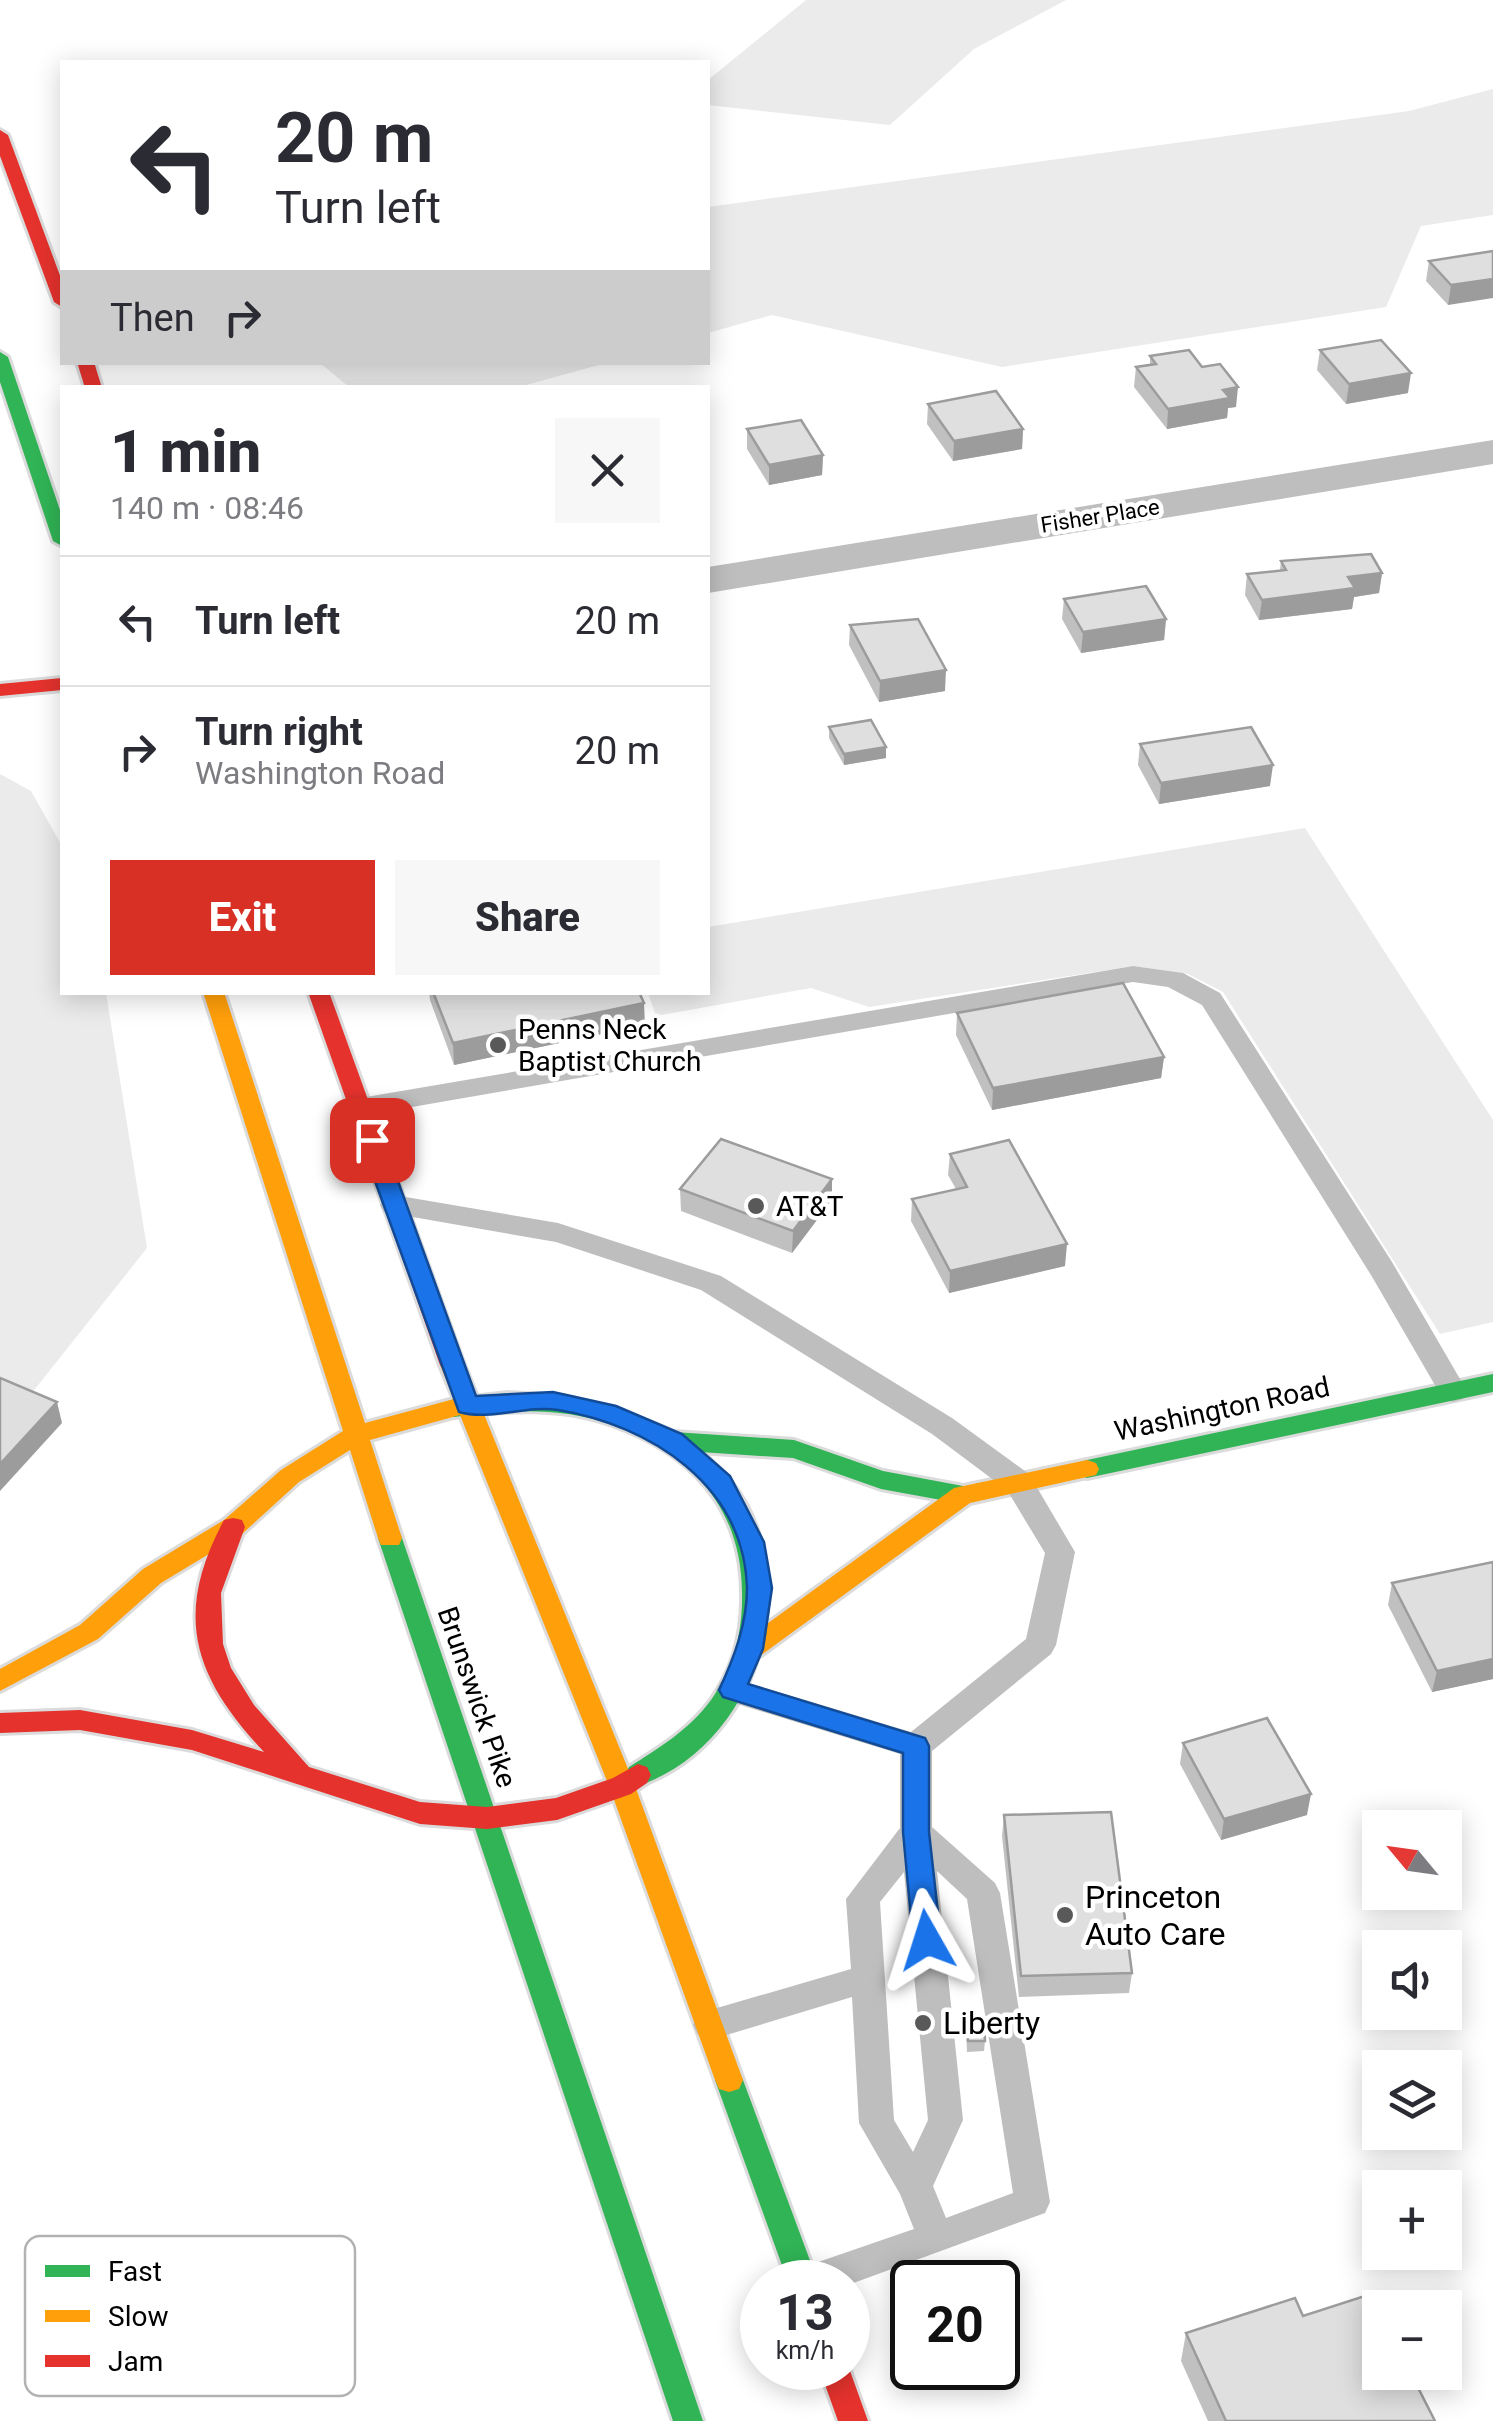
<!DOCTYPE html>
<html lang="en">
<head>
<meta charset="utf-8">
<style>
	:root { --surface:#fff; --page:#f7f7f7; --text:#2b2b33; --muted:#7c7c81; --line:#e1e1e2; --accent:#d93025 }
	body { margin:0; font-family:Roboto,sans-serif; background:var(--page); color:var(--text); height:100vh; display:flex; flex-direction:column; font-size:38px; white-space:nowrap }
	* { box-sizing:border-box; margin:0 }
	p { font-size:32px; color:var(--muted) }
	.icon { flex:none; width:55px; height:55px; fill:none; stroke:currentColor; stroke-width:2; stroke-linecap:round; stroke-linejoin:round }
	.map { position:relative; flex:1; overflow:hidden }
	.details { position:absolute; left:60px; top:385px; width:650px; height:610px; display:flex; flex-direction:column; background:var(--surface); border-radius:0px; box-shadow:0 5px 25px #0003 }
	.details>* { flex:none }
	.guide { position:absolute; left:60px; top:60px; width:650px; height:305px; border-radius:0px; box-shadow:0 5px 25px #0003; background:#fff; color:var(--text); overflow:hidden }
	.needle { width:65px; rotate:299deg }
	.fabs { position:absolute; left:1362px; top:1810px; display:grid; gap:20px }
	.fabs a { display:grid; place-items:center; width:100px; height:100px; border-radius:0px; background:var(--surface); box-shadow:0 5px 25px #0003; font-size:50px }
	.speed { position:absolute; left:740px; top:2260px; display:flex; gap:20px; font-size:50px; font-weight:700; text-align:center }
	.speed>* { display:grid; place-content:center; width:130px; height:130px; border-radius:50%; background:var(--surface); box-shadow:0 5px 25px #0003; line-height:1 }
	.speed small { font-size:25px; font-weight:400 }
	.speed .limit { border:5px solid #111; border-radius:15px; background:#fff; color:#111 }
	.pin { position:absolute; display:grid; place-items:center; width:85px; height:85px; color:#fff; margin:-42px; border-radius:20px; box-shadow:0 5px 15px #0006 }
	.me { position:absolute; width:110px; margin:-55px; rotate:354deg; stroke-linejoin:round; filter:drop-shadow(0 0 8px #0008) }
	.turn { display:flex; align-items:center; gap:35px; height:210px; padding:0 50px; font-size:45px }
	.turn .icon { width:130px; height:130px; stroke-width:2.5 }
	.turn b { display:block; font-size:70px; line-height:85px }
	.then { display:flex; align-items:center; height:95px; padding:0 50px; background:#0003; gap:20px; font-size:38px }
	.round { display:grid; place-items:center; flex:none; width:105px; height:105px; border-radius:0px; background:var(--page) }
	.summary { display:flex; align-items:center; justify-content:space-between; height:170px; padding:0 50px }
	h1 { font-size:60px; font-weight:800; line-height:75px }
	.cta { display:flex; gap:20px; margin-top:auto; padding:20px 50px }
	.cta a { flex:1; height:115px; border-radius:0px; background:var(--accent); color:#fff; font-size:40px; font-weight:800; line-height:115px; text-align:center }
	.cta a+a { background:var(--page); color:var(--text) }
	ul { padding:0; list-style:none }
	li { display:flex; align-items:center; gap:30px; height:130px; padding:0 50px; border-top:2px solid var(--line) }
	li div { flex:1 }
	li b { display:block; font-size:38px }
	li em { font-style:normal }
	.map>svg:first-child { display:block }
</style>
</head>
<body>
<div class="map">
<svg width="1493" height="2421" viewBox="0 0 1493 2421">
	<rect width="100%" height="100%" fill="#fff"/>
	<g fill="#ebebeb">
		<polygon points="806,0 1066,0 974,49 890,125 708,105 708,80"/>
		<polygon points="1493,89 1493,215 1421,226 1386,307 1002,367 772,315 708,333 708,207 1409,111"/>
		<polygon points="320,363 606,363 519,387 349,387"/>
		<polygon points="0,774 31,791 62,846 62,992 106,993 147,1248 0,1433"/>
		<polygon points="1305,828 1493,1120 1493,1322 1440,1334 1223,992 1188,974 1134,966 869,1007 811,988 656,1016 648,993 708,992 708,927"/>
	</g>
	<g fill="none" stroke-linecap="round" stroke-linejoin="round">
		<defs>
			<g id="fast">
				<polygon points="0,352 8,357 62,516 62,546 53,541 0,382"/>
				<polygon points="1493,1374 1493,1392 1087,1478 1078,1475 1075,1469 1078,1463 1087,1460"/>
				<path d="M508,1393L563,1396L616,1408L674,1432L794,1440L883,1471L963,1486L972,1488L975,1495L972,1502L963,1504L881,1489L793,1458L700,1452C817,1539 773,1740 638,1786L629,1783L625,1775L629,1767C659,1748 689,1730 711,1700C734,1668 743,1631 742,1592C741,1507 691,1453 612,1425C561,1406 507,1410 454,1417L446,1414L442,1408L446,1402L454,1399Z"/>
				<polygon points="390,1529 399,1531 402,1538 703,2421 673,2421 378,1538 381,1531"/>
				<polygon points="729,2068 739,2071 743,2080 818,2282 788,2282 715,2080 719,2071"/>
			</g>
			<g id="slow">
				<polygon points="203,992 224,992 365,1423 454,1399 440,1365 444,1359 460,1359 464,1365 635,1786 743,2080 739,2089 729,2092 719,2089 715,2080 609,1786 460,1415 370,1440 402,1538 399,1545 381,1545 378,1538 350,1450 299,1482 242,1534 161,1583 98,1639 0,1691 0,1669 80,1625 143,1569 224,1520 281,1470 343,1431"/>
				<polygon points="1087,1460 1096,1463 1099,1469 1096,1475 970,1503 760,1656 751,1659 742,1656 738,1649 742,1642 954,1488"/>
			</g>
			<g id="jam">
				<polygon points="0,130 8,135 62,281 62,307 54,302 0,156"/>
				<polygon points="77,362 94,362 102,388 85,388"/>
				<polygon points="62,678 62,690 0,696 0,684"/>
				<polygon points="308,992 329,992 464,1365 460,1371 444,1371 440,1365"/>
				<path d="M233,1518L242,1520L245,1527L221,1593L223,1644L231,1668L254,1705L309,1767L420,1802L487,1807L556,1798L613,1778L638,1764L647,1767L651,1775L647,1783L631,1794L557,1820L487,1829L420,1824L192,1750L80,1730L0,1733V1713L80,1710L192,1730L264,1752C193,1676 173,1615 224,1520Z"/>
				<polygon points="848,2364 849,2368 868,2421 838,2421 819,2368 848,2368"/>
			</g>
		</defs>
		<use href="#fast" stroke="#dbdbdb" stroke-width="6"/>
		<use href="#slow" stroke="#dbdbdb" stroke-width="6"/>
		<use href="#jam" stroke="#dbdbdb" stroke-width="6"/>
		<g fill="#bebebe" fill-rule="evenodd">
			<polygon points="1133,966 1183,973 1220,993 1392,1262 1467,1391 1463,1399 1453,1402 1443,1399 1371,1275 1202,1005 1168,987 1133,982 360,1116 351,1113 347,1107 351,1101 360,1098"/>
			<path d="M394,1195L558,1223L721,1276L952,1418L1029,1474L1075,1552L1056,1645L1051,1654L932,1751V1827L995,1883L1000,1893L1050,2202L1045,2213L848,2285L790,2282L795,2270L914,2229L900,2194L859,2123L852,1997L710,2040L698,2035L693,2025L698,2015L710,2010L851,1969L846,1899L900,1828V1754L721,1699L716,1690L721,1681L732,1678L911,1732L1026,1639L1045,1553L1007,1490L932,1434L701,1290L556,1242L384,1212L380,1205L384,1198ZM937,1871L967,1899L1013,2193L946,2218L933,2186L963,2120ZM904,1872L928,2120L913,2152L894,2120L880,1902Z"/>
		</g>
		<polygon fill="#bebebe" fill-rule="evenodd" points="1493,440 1493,464 708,593 708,567"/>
		<use href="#fast" fill="#30b455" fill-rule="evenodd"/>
		<use href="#slow" fill="#ff9f0a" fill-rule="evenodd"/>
		<use href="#jam" fill="#e5322d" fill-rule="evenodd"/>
	</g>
	<g fill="#c0c0c0">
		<polygon points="1493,251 1448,305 1426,281 1429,261"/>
		<polygon points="1320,350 1408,393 1346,404 1317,370"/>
		<polygon points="1150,356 1202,367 1236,407 1228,408 1227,418 1167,429 1134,387 1136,367 1150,365"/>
		<polygon points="928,404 1023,429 1022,449 953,461 927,424"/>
		<polygon points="747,429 823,455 822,475 769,485 747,449"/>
		<polygon points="1281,561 1382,573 1379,593 1354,597 1352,609 1259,620 1245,595 1247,574 1280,570"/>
		<polygon points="1064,599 1166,619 1164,640 1081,653 1062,619"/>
		<polygon points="850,625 945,691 879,702 849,645"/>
		<polygon points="829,727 886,758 844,765 829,738"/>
		<polygon points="1140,744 1270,786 1159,804 1138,765"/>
		<polygon points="429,992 639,992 645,1025 454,1065 430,1000"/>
		<polygon points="957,1013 1164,1057 1161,1078 992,1110 956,1035"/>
		<polygon points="950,1154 1065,1266 949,1293 911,1221 912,1199 956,1189 948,1175"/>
		<polygon points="832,1179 832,1200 792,1253 681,1211 680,1189"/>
		<polygon points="1493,1562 1493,1679 1432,1692 1388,1605 1392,1583"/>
		<polygon points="1183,1743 1307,1815 1221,1840 1180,1764"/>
		<polygon points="1004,1815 1132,1973 1129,1993 1019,1997 1002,1836"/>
		<polygon points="966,2024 985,2041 984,2051 967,2052"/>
		<polygon points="1303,2316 1435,2421 1208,2421 1181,2361 1186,2333"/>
	</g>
	<g fill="#9c9c9c">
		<polygon points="1493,279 1493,298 1448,305 1451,285"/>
		<polygon points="1411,373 1408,393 1346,404 1349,384"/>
		<polygon points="1238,387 1236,407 1228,408 1227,418 1167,429 1168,409 1223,390"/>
		<polygon points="1023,429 1022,449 953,461 954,441"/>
		<polygon points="823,455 822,475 769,485 769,465"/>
		<polygon points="1382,573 1379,593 1354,597 1352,609 1259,620 1262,600 1348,577"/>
		<polygon points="1166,619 1164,640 1081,653 1083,632"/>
		<polygon points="946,670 945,691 879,702 880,681"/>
		<polygon points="886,747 886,758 844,765 844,754"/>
		<polygon points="1273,765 1270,786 1159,804 1161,783"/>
		<polygon points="644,1003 645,1025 454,1065 453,1043"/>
		<polygon points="1164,1057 1161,1078 992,1110 993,1088"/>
		<polygon points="832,1179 832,1200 792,1253 793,1231"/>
		<polygon points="1067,1244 1065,1266 949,1293 950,1271"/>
		<polygon points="57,1402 62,1423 0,1491 0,1464"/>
		<polygon points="1493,1659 1493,1679 1432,1692 1437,1671"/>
		<polygon points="1311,1794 1307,1815 1221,1840 1224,1819"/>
	</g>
	<g fill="#dfdfdf" stroke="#9c9c9c" stroke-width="2.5">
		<polygon points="1493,251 1493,279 1451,285 1429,261"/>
		<polygon points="1381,340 1411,373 1349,384 1320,350"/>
		<polygon points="1189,350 1202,367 1220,364 1238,387 1223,390 1230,398 1168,409 1136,367 1156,364 1150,356"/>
		<polygon points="996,391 1023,429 954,441 928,404"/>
		<polygon points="801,420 823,455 769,465 747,429"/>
		<polygon points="1371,554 1382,573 1348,577 1355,588 1262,600 1247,574 1286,570 1281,561"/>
		<polygon points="1146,586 1166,619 1083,632 1064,599"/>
		<polygon points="918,619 946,670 880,681 850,625"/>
		<polygon points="871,720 886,747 844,754 829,727"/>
		<polygon points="1251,727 1273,765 1161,783 1140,744"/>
		<polygon points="1123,983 1164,1057 993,1088 957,1013"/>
		<polygon points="433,992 639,992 644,1003 453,1043"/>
		<polygon points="721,1139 832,1179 793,1231 680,1189"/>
		<polygon points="1009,1140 1067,1244 950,1271 912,1199 967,1187 950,1154"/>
		<polygon points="0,1378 57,1402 0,1464"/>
		<polygon points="1493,1562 1493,1659 1437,1671 1392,1583"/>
		<polygon points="1267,1718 1311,1794 1224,1819 1183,1743"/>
		<polygon points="1111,1812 1132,1973 1021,1976 1004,1815"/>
		<polygon points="984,2023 985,2041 968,2041 966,2024"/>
		<polygon points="1371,2294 1380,2313 1380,2372 1410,2372 1435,2421 1226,2421 1186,2333 1295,2298 1303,2316"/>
	</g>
	<path fill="#1a73e8" stroke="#114b97" stroke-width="2.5" d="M372,1132L383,1140L476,1396L553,1392L616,1406L682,1434L730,1476L764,1542L772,1588L763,1649L748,1684L925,1738L929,1746V1832L941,1940L937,1949L927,1952L917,1949L913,1940L903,1832V1753L723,1697L719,1690C734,1658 747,1624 747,1588C744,1485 650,1425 558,1410C526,1405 490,1421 459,1412L360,1140Z"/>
	<g fill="#595959" stroke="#fff" stroke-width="4">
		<circle cx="498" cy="1045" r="10"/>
		<circle cx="756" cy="1206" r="10"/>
		<circle cx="1065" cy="1915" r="10"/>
		<circle cx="923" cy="2023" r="10"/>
	</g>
	<g text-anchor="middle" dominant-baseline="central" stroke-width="9" stroke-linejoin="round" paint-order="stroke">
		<g font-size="22" fill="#000" stroke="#fff">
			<text transform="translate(1100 516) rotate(-9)">Fisher Place</text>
		</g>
		<g font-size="28" fill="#000" stroke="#fff" text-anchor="start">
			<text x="518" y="1029">Penns Neck<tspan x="518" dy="32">Baptist Church</tspan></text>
			<text x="776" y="1206">AT&amp;T</text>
		</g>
		<g font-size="28" fill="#000" stroke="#fff">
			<text transform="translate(1222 1409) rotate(-12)">Washington Road</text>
			<text transform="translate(477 1697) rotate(71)">Brunswick Pike</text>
		</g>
		<g font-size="32" fill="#000" stroke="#fff" text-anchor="start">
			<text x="1085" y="1897">Princeton<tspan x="1085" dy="37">Auto Care</tspan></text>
			<text x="943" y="2023">Liberty</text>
		</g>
	</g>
	<rect x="25" y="2236" width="330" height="160" rx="15" fill="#fff" stroke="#b2b2b2" stroke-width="2.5"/>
	<rect x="45" y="2265" width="45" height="12" fill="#30b455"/>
	<rect x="45" y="2310" width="45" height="12" fill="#ff9f0a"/>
	<rect x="45" y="2355" width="45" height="12" fill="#e5322d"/>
	<g font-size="28" fill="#000">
		<text x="108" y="2281">Fast</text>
		<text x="108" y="2326">Slow</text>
		<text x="108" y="2371">Jam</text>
	</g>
</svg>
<div class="fabs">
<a><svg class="needle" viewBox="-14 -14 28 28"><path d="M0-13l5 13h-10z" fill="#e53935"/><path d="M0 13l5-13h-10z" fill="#7c7c81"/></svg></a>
<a><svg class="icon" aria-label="sound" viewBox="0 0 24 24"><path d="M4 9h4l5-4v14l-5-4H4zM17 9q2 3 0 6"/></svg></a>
<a><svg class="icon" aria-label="layers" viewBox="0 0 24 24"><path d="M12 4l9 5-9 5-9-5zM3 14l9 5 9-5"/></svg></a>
<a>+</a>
<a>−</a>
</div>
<div class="speed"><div>13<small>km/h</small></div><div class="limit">20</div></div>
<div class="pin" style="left:372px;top:1140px;background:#d93025"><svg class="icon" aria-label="arrive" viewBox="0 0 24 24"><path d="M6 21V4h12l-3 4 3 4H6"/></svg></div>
<svg class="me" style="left:927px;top:1940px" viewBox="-20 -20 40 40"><path d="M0-17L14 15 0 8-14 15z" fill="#1a73e8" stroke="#fff" stroke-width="4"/></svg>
<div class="guide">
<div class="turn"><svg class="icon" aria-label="left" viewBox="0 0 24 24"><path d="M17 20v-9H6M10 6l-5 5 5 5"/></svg><div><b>20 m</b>Turn left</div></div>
<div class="then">Then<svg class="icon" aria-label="right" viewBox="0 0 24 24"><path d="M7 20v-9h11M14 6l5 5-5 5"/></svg></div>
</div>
<section class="details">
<div class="summary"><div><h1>1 min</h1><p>140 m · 08:46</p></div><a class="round"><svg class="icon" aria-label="close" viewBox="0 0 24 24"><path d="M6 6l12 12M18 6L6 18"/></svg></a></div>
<ul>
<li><svg class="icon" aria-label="left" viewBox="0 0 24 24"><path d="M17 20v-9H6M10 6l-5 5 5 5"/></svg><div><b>Turn left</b></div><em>20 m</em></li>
<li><svg class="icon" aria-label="right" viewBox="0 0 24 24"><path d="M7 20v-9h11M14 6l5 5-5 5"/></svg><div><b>Turn right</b><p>Washington Road</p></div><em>20 m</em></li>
</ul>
<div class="cta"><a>Exit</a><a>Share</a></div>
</section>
</div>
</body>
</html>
